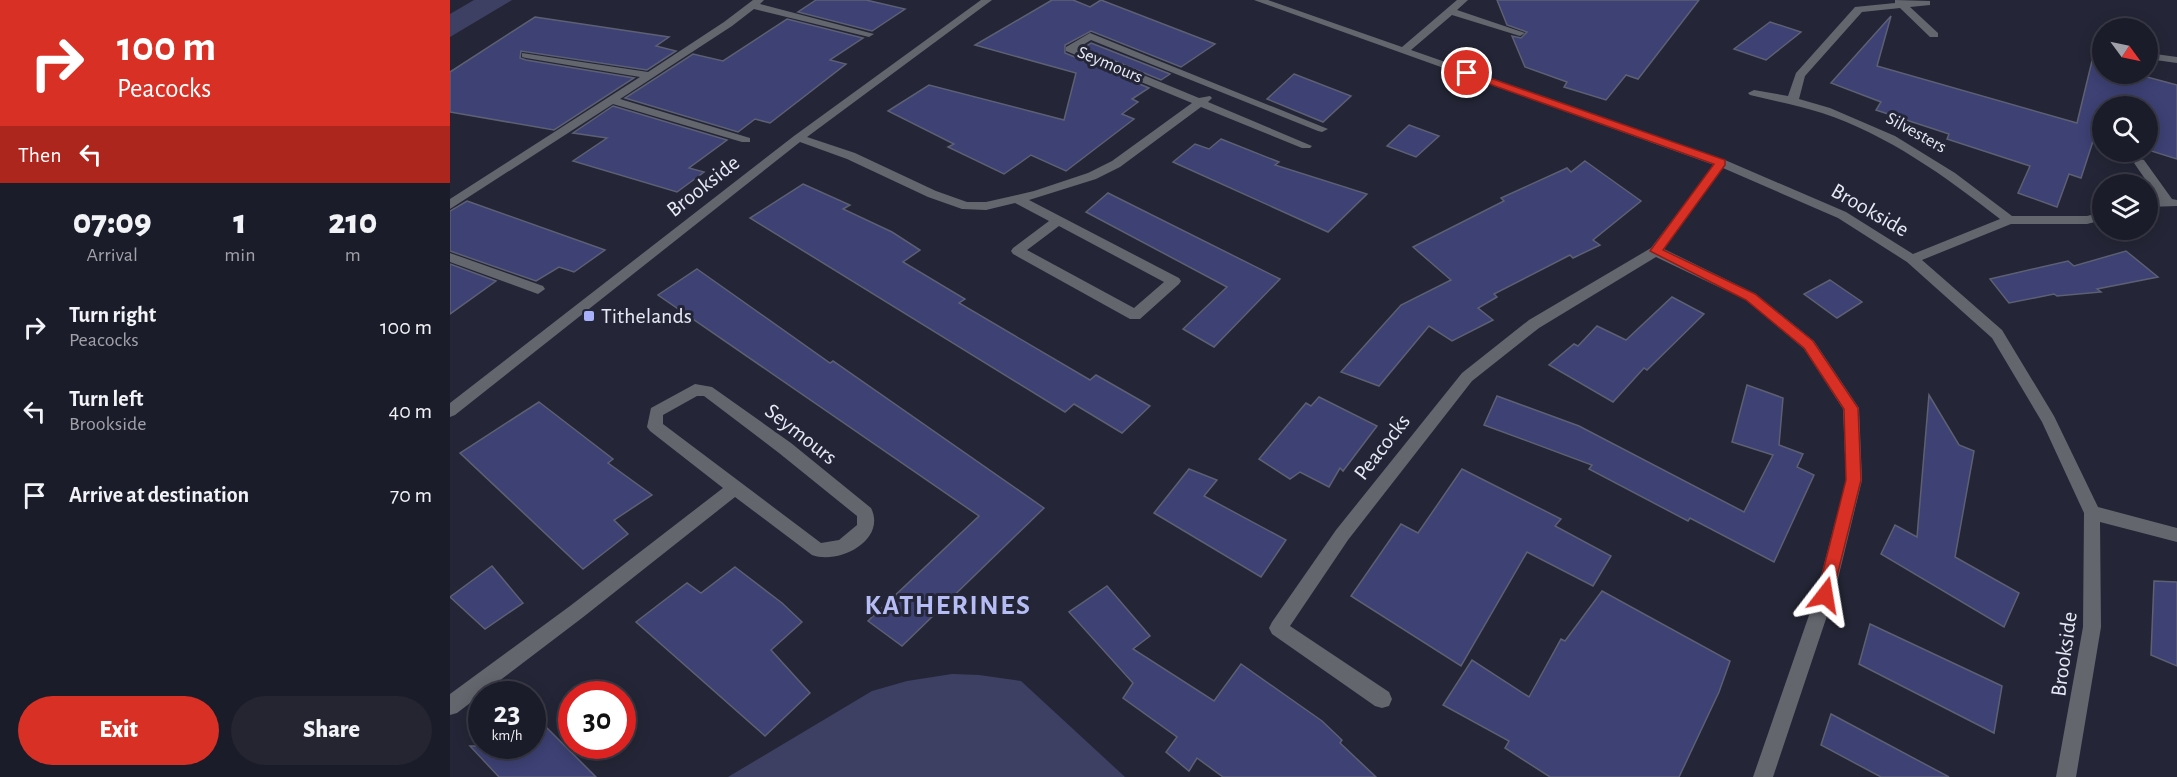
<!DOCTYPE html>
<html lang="en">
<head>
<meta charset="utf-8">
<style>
	:root { --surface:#1b1c29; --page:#242531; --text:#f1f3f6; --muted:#a0a1a8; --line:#393a46; --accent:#d93025 }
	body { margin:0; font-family:"Alegreya Sans",sans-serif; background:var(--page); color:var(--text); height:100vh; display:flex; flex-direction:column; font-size:22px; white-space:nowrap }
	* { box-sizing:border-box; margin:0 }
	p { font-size:20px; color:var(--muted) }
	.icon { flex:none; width:33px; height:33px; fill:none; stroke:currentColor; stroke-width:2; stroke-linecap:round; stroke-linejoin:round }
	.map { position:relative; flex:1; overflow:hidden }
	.drawer { display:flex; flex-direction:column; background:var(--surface); width:450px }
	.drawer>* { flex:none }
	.top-card { background:#d93025; color:#fff; overflow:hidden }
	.needle { width:39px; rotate:123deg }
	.fabs { position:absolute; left:1642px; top:18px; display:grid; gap:12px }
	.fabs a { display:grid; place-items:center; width:66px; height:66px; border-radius:50%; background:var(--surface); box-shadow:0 3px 15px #0003,0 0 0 2px var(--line); font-size:30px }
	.speed { position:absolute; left:18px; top:681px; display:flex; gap:12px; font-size:30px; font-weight:700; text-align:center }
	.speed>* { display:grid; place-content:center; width:78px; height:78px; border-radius:50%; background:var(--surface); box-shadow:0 3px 15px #0003,0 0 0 2px var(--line); line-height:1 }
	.speed small { font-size:15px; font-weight:400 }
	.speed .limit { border:9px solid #d22; background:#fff; color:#111 }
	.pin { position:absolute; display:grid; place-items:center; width:51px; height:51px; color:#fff; margin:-26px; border:3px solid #fff; border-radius:50%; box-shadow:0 2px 6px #0007 }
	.me { position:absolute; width:66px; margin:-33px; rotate:14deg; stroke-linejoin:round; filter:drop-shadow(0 0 4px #0008) }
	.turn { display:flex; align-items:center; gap:21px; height:126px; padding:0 18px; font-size:27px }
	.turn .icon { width:78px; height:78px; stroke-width:2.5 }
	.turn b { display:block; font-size:42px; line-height:51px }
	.then { display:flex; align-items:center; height:57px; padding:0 18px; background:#0003; gap:12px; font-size:22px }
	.eta { display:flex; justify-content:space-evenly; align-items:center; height:102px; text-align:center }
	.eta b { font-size:36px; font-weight:800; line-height:42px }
	.primary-button { display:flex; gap:12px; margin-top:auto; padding:12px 18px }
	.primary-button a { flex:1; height:69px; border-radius:36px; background:var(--accent); color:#fff; font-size:24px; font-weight:800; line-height:69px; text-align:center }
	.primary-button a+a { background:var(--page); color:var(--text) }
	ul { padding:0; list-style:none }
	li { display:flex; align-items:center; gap:18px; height:84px; padding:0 18px }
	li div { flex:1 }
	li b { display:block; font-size:22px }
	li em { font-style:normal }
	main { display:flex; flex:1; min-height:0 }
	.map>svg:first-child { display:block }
</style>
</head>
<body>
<main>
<section class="drawer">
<div class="top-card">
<div class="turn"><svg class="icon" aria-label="right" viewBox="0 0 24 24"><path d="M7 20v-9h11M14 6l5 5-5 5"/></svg><div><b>100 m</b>Peacocks</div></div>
<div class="then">Then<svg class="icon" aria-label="left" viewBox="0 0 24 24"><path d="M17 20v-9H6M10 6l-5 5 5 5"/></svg></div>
</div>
<div class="eta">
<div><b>07:09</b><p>Arrival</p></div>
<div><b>1</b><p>min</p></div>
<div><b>210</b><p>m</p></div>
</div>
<ul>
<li><svg class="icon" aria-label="right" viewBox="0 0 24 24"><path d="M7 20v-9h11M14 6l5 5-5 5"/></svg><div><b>Turn right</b><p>Peacocks</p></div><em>100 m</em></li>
<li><svg class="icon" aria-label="left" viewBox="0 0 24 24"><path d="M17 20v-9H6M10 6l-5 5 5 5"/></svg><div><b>Turn left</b><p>Brookside</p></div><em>40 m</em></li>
<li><svg class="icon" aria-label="arrive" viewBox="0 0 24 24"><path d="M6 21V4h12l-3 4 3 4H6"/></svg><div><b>Arrive at destination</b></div><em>70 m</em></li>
</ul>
<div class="primary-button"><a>Exit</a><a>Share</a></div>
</section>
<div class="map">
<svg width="1727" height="777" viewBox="0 0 1727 777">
	<rect width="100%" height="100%" fill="#242637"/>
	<g fill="#3d4062">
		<polygon points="24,0 62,0 0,37 0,14"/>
		<polygon points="502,674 529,675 571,681 675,777 278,777 422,691 457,681"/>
	</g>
	<g fill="#3d4174" stroke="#5d6073" stroke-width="1.5">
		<polygon points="366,0 416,0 455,9 422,31 348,12"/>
		<polygon points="602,0 623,0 640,7 651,0 765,44 731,67 641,31 615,45 615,53 699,88 682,99 688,102 672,114 684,119 616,171 581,155 554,174 498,147 504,144 438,111 479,85 614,120 626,73 525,45"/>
		<polygon points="1047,0 1249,0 1188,79 1176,75 1156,100 1114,87 1117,82 1075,67 1062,36 1071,38 1077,32 1057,25"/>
		<polygon points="1441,16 1427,66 1627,123 1642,61 1653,64 1653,74 1686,74 1727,85 1727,159 1698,150 1698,106 1653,106 1653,134 1646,132 1631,178 1619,174 1607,207 1568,193 1580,166 1497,139 1499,134 1426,110 1431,102 1381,83"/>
		<polygon points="85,17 219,37 206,46 226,51 197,70 71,51 70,58 76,60 184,78 104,130 0,112 0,72"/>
		<polygon points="337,19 413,38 380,60 396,64 320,123 305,119 288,132 175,98 243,54 273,61"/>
		<polygon points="1320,22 1351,32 1316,60 1284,49"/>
		<polygon points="641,43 720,74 711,80 633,48"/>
		<polygon points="844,74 901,96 873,122 817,99"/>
		<polygon points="163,106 277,140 239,168 254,172 227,192 123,161 157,138 123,133"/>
		<polygon points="959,125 989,136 966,157 937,146"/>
		<polygon points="771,139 829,162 825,165 917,194 878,232 723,162 745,144 759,149"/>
		<polygon points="1135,161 1191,201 1143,240 1150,245 1123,258 1120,255 1044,294 1047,297 1028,308 1043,320 1002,341 979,326 929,386 891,372 951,305 1001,280 963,247 1054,201 1051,198 1117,168 1121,172"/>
		<polygon points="353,184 400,205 393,209 442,232 470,250 453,262 515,299 509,303 640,380 646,375 700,406 672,433 624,404 615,412 300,218"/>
		<polygon points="658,193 830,279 764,347 733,329 777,287 636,212"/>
		<polygon points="17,201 155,250 124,272 109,267 86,281 0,251 0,211"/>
		<polygon points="1676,251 1708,277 1647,289 1651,292 1607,296 1604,294 1559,303 1540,279 1618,261 1624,266"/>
		<polygon points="0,264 46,281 0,314"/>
		<polygon points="247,269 380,363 383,361 594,508 452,646 418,621 529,516 208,295"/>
		<polygon points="1380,280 1412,302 1387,318 1354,294"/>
		<polygon points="1222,297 1254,314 1197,370 1194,368 1163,402 1099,365 1124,344 1128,346 1147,326 1176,340"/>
		<polygon points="1297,385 1333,398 1329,445 1353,454 1347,467 1364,475 1324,562 1240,518 1238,521 1139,469 1142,465 1034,425 1047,396 1129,426 1294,512 1323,455 1282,442"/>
		<polygon points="1479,395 1509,445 1524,451 1505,557 1569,593 1554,627 1431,554 1445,525 1467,537"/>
		<polygon points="869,397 927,426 893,471 890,468 879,487 850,472 840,479 809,459 856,403 861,406"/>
		<polygon points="89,402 163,459 158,463 202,495 164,520 178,534 133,569 10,453"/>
		<polygon points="739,469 767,480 754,496 836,540 811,577 704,513"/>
		<polygon points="1012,469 1111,519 1105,526 1161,556 1143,586 1077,552 1011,666 901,596 951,524 968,533"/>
		<polygon points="42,566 73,603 35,629 0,597"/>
		<polygon points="285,567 332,603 352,622 321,650 360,693 315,736 186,622 237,583 251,593"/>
		<polygon points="1704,581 1727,582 1727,666 1701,655"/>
		<polygon points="657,586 700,636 683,649 764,701 791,664 872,721 892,740 890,743 926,777 773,777 747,758 739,771 716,752 727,737 673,698 683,683 619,612"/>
		<polygon points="1152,591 1280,661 1269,692 1229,777 1100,777 1055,748 1059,741 993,705 1022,660 1079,697 1111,639 1115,641"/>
		<polygon points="1420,624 1552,686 1544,733 1409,664"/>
		<polygon points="82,713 146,777 49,777 20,746 82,746"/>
		<polygon points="1381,714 1499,777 1431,777 1371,745"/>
	</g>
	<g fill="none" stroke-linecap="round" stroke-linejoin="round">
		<g fill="#64666e" fill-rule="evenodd">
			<polygon points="303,0 314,0 310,4 424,34 419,37 304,9 282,26 170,99 300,138 300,142 292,142 163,104 0,209 0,199 190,77 76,58 72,57 72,53 198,72 274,22"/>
			<path d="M531,0H542L357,137L405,153L486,191L517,202H536L584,191L638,173L662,161L742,103L616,51V47L640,33L878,129L872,132L868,131L641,40L628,48L749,98L760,96L762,98L758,102L862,146L860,148H852L751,107L670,167L646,179L579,200L729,278L731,281L729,284L690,319H680L563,254L561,251L563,248L599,221L565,203L536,210L512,209L478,197L397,159L350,142L5,415L0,417V403L344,136ZM609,226L714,282L684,308L577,250Z"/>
			<path d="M804,0H818L952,47L1007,0H1018L1007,10L1075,33L1070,36L1002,15L961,50L1275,160L1396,212L1463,254L1550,219C1495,176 1438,135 1372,113C1348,105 1324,101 1300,95L1298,93L1304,90L1338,96L1346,73L1405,7L1445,3V0L1480,1V5L1460,7L1488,33V37H1480L1450,8L1412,12L1355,76L1349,99L1380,108L1445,136L1505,173L1562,216H1637L1653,212V220L1637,224H1561L1472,260L1552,330L1604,416L1648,507L1727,528V542L1650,522L1651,627L1626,777H1606L1633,627L1634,513L1592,422L1542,338L1457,262L1388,218L1273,168L1214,249L1306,294L1364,341L1409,408L1412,480L1384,595L1323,777H1303L1366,595L1396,480L1393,409L1354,349L1296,300L1206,257L1089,328L1022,381L898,540L840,626L939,692L942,699L939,706L932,708L925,706L822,634L819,628L822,622L886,530L1012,373L1079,320L1201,248L1264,165Z"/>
			<polygon points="1698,53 1727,57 1727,63 1698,59"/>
			<polygon points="1690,159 1694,160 1722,199 1727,200 1727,206 1698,207 1698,199 1709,199 1684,163"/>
			<polygon points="0,253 93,286 95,289 88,294 0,262"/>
			<path d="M245,384L262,387L341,443L421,508C437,540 389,565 362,555L285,497L132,618L7,713L0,715V694L120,606L273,488L200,431L197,427L201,408ZM247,396H254L329,453L407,516V525L389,540L371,543L213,424V415Z"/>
		</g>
	</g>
	<polygon fill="#d93025" stroke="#8d1f18" stroke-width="1.5" points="1017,70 1275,160 1275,165 1213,250 1305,294 1363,341 1408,408 1411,480 1381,600 1375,603 1369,600 1367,595 1396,480 1394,409 1354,348 1296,300 1200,251 1264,164 1014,75 1012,73"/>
	<rect fill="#a8b0fc" stroke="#242637" stroke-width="2" x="133" y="310" width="12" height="12" rx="3"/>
	<g text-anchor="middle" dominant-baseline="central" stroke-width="6" stroke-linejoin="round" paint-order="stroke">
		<g font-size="18" fill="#e7e9f5" stroke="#242637">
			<text transform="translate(660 65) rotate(23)">Seymours</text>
			<text transform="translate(1466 133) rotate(29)">Silvesters</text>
		</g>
		<g font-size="22" fill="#e7e9f5" stroke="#242637">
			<text transform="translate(253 186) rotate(-38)">Brookside</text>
			<text transform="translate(1420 210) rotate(30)">Brookside</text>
			<text transform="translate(351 434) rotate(38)">Seymours</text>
			<text transform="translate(932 447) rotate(-52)">Peacocks</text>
			<text transform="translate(1614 654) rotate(-82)">Brookside</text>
		</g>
		<g font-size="22" fill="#e7e9f5" stroke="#242637" text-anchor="start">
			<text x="151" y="316">Tithelands</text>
		</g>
		<g font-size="28" font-weight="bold" letter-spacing="1.5" fill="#b6bdf5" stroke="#242637">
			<text x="498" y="606">KATHERINES</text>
		</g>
	</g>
</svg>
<div class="fabs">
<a><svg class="needle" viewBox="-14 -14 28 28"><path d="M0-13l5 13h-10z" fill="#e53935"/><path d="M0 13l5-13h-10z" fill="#a0a1a8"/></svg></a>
<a><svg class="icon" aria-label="search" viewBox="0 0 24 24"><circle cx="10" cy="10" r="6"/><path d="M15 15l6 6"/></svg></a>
<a><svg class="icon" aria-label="layers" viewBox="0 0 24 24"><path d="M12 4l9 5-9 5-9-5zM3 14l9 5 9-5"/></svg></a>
</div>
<div class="speed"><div>23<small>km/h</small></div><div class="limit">30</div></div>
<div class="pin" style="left:1017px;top:73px;background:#d93025"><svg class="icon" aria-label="arrive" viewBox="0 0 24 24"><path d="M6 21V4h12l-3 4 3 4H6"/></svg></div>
<svg class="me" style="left:1375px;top:595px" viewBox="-20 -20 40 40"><path d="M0-17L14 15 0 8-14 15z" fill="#d93025" stroke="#fff" stroke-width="4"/></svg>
</div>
</main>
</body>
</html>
